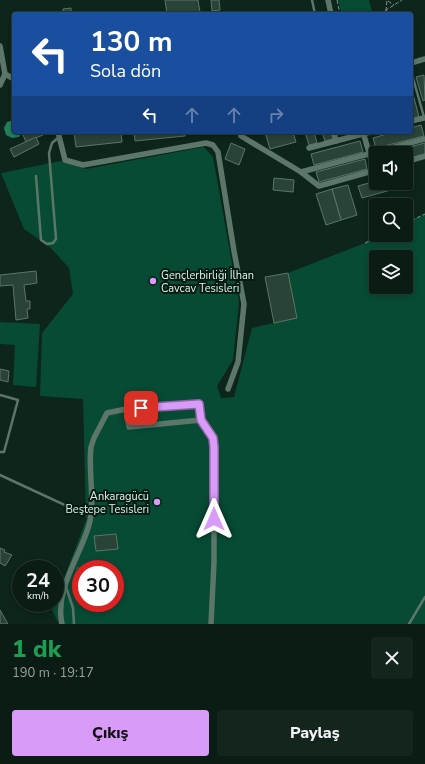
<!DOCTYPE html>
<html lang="tr">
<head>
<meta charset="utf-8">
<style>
	:root { --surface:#0a1c14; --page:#13251d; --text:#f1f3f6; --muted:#99a1a0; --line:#2a3a34; --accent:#d89bf8 }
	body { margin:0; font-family:"Nunito Sans",sans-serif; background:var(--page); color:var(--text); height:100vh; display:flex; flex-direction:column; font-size:15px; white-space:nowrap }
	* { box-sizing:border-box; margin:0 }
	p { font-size:13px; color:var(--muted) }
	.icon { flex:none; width:22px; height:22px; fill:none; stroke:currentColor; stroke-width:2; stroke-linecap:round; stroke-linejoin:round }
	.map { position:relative; height:624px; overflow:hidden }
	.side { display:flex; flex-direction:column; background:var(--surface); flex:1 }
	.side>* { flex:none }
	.guide { position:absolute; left:12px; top:12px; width:401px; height:122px; border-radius:4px; box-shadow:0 2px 6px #0003,0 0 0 1px var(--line); background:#1a4fa0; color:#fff; overflow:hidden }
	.buttons { position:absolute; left:369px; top:146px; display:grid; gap:8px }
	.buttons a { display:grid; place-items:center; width:44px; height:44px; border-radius:4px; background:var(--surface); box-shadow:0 2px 6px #0003,0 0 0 1px var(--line); font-size:20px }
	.speed { position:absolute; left:12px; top:560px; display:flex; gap:8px; font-size:20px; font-weight:700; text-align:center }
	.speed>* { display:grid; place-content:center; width:52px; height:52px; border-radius:50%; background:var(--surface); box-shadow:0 2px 6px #0003,0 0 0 1px var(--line); line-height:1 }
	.speed small { font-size:10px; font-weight:400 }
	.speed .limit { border:6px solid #d22; background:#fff; color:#111 }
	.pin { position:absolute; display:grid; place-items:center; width:34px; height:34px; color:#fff; margin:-17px; border-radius:8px; box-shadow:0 2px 6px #0006 }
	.me { position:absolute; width:44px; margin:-22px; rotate:0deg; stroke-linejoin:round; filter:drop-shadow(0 0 3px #0008) }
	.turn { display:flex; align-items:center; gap:14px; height:84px; padding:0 12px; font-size:18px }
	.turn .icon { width:52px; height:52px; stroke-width:2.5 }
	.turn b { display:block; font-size:28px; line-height:34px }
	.lanes { display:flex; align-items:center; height:38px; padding:0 12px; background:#0003; justify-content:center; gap:20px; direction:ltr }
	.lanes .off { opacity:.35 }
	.round { display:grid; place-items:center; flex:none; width:42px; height:42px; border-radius:4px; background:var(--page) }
	.summary { display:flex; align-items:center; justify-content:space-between; height:68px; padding:0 12px }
	h1 { font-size:24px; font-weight:800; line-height:30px; color:#1e9e55 }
	.cta { display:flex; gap:8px; margin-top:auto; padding:8px 12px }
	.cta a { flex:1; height:46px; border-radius:4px; background:var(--accent); color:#111; font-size:16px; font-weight:800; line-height:46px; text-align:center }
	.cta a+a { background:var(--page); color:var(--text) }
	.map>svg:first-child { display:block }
</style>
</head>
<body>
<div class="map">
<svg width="425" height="624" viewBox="0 0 425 624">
	<rect width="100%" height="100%" fill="#0d251b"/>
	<g fill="#074b34" fill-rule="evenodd">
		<polygon points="338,0 369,0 372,12 364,14 342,14"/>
		<path d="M204,147L213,157L239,302L233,360L217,386L221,398L234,397L252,328L297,318L288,273L365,243L382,235H406V223L425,214V624H59L52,610L86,520L83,399L40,396L42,333L73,294L69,268L51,248L24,229L1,173L61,161L86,169ZM376,257H406V287H376ZM81,569H115V603H81Z"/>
		<polygon points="0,322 40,324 36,387 13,385 15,345 0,344"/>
	</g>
	<polygon fill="#21805c" points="14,120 14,132 22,132 19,137 12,138 6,135 4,128 7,122"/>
	<g fill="#2a4337" stroke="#5b7669">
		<polygon points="165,0 198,0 200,12 167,14"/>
		<polygon points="211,0 219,0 220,10 212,11"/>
		<polygon points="71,8 71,14 63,14 63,9"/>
		<polygon points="424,75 425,100 423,101 416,77"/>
		<polygon points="411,86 419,117 411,119"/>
		<polygon points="421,125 424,136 376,148 373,138 394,132 411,132 411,128"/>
		<polygon points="25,132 42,132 43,135 26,142 23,135 26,134"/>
		<polygon points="74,132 121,132 122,142 76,147"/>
		<polygon points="134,132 185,132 185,136 135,141"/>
		<polygon points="265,132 293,132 296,142 270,149"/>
		<polygon points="305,132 314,132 317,143 309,145"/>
		<polygon points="322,132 331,132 333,139 325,141"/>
		<polygon points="36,137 39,144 14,157 10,149"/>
		<polygon points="360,141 363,152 314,165 311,154"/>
		<polygon points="231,143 245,149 239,165 225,159"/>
		<polygon points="425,143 425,154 406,159 406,153 386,153"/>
		<polygon points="365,159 367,169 319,182 316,172"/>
		<polygon points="274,178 294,180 293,192 273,190"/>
		<polygon points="376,181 376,183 397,183 398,188 362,198 358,186"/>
		<polygon points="348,185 357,215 341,220 332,189"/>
		<polygon points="332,189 341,220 326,225 316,194"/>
		<polygon points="36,271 37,283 24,285 26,301 30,301 30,309 27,309 28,318 16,320 13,285 0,286 0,275"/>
		<polygon points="288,273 297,318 274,323 265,277"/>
		<polygon points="0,369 9,371 8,382 0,380"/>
		<polygon points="116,534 118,549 96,551 94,536"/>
		<polygon points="0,548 5,550 4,552 12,555 5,566 0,563"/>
		<polygon points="93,567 93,569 81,569 81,594 80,594 77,568"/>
		<polygon points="0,610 8,624 0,624"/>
	</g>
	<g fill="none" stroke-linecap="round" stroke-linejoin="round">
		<g stroke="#80948b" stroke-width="1" stroke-dasharray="4 2" stroke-linecap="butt">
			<polyline points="337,0 340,14"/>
			<polyline points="388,1 394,5"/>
			<polyline points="386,11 387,0"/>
			<polyline points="380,14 402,0"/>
			<polyline points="406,223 425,214"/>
			<polyline points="365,243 382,235"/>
		</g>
		<g stroke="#5c7669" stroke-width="2.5">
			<polyline points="312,0 315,14"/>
			<polyline points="411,71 424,117"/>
			<polyline points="36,176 41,240 47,244 53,243 56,239 49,153 52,143 59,137"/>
			<polyline points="0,395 18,400 4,452 0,452"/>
			<polyline points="0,475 82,513"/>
			<polyline points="66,587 73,608 74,624"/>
			<polyline points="409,624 425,597"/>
		</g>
		<g stroke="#5c7669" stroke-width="5.5">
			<polyline points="328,0 331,14"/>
			<polyline points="0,46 5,74 0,85"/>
			<polyline points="411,63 425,59"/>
			<polyline points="5,74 14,79"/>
			<polyline points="411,121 424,118"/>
			<polyline points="58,132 65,160 83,165 206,143 213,145 218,152 234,251 244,304 238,362 228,389"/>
			<polyline points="240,132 241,136 301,172 319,186 376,170"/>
			<polyline points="334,132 336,141"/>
			<polyline points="363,132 374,170"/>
			<polyline points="309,148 370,132"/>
			<polyline points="406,162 425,156"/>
			<polyline points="301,172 425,139"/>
			<polygon points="199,404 201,420 129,427 126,409"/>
			<polyline points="201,420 213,438 214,447 214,562 211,624"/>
			<path d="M62,624C54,588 82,555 90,521C95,498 88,471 91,447L94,438L107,413L126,409"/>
		</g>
	</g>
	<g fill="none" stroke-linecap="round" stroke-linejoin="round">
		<defs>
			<polyline id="route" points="141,408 199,404 201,420 213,438 214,447 214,519"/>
		</defs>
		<use href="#route" stroke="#8c65a1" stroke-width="10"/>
		<use href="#route" stroke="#d89bf8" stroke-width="7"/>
	</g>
	<g fill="#d89bf8" stroke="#041c12" stroke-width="1.5">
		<circle cx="153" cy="281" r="4"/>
		<circle cx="157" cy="502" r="4"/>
	</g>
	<g text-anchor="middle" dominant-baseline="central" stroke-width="4" stroke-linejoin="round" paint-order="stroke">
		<g font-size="11" fill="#e2f1e9" stroke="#041c12" text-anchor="start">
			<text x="161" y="275">Gençlerbirliği İlhan<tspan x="161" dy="13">Cavcav Tesisleri</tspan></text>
			<text x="149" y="496" text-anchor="end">Ankaragücü<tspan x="149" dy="13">Beştepe Tesisleri</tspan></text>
		</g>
	</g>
</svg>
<div class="buttons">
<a><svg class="icon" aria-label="sound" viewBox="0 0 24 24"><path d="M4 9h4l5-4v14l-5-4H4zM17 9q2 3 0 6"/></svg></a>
<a><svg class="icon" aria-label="search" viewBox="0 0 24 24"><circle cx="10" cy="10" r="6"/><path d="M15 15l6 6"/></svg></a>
<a><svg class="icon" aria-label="layers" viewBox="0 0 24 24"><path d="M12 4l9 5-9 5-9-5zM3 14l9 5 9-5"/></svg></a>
</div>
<div class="speed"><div>24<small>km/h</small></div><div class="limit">30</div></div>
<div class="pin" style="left:141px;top:408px;background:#d93025"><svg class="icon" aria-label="arrive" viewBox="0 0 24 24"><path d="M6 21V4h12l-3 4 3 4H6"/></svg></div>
<svg class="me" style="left:214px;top:519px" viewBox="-20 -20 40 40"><path d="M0-17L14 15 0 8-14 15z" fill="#d89bf8" stroke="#fff" stroke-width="4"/></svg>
<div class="guide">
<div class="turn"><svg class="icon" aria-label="left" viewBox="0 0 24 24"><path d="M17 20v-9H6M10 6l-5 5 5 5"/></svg><div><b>130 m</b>Sola dön</div></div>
<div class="lanes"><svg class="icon" aria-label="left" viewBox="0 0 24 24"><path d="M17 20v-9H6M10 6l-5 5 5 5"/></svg><svg class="icon off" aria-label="ahead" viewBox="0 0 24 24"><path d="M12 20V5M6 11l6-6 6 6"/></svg><svg class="icon off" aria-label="ahead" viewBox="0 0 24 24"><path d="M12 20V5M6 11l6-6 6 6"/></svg><svg class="icon off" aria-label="right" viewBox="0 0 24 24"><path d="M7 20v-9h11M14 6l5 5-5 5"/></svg></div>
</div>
</div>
<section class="side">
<div class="summary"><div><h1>1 dk</h1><p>190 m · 19:17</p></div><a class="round"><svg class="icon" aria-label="close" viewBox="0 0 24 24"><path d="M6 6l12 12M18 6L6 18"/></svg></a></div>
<div class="cta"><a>Çıkış</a><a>Paylaş</a></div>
</section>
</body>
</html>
